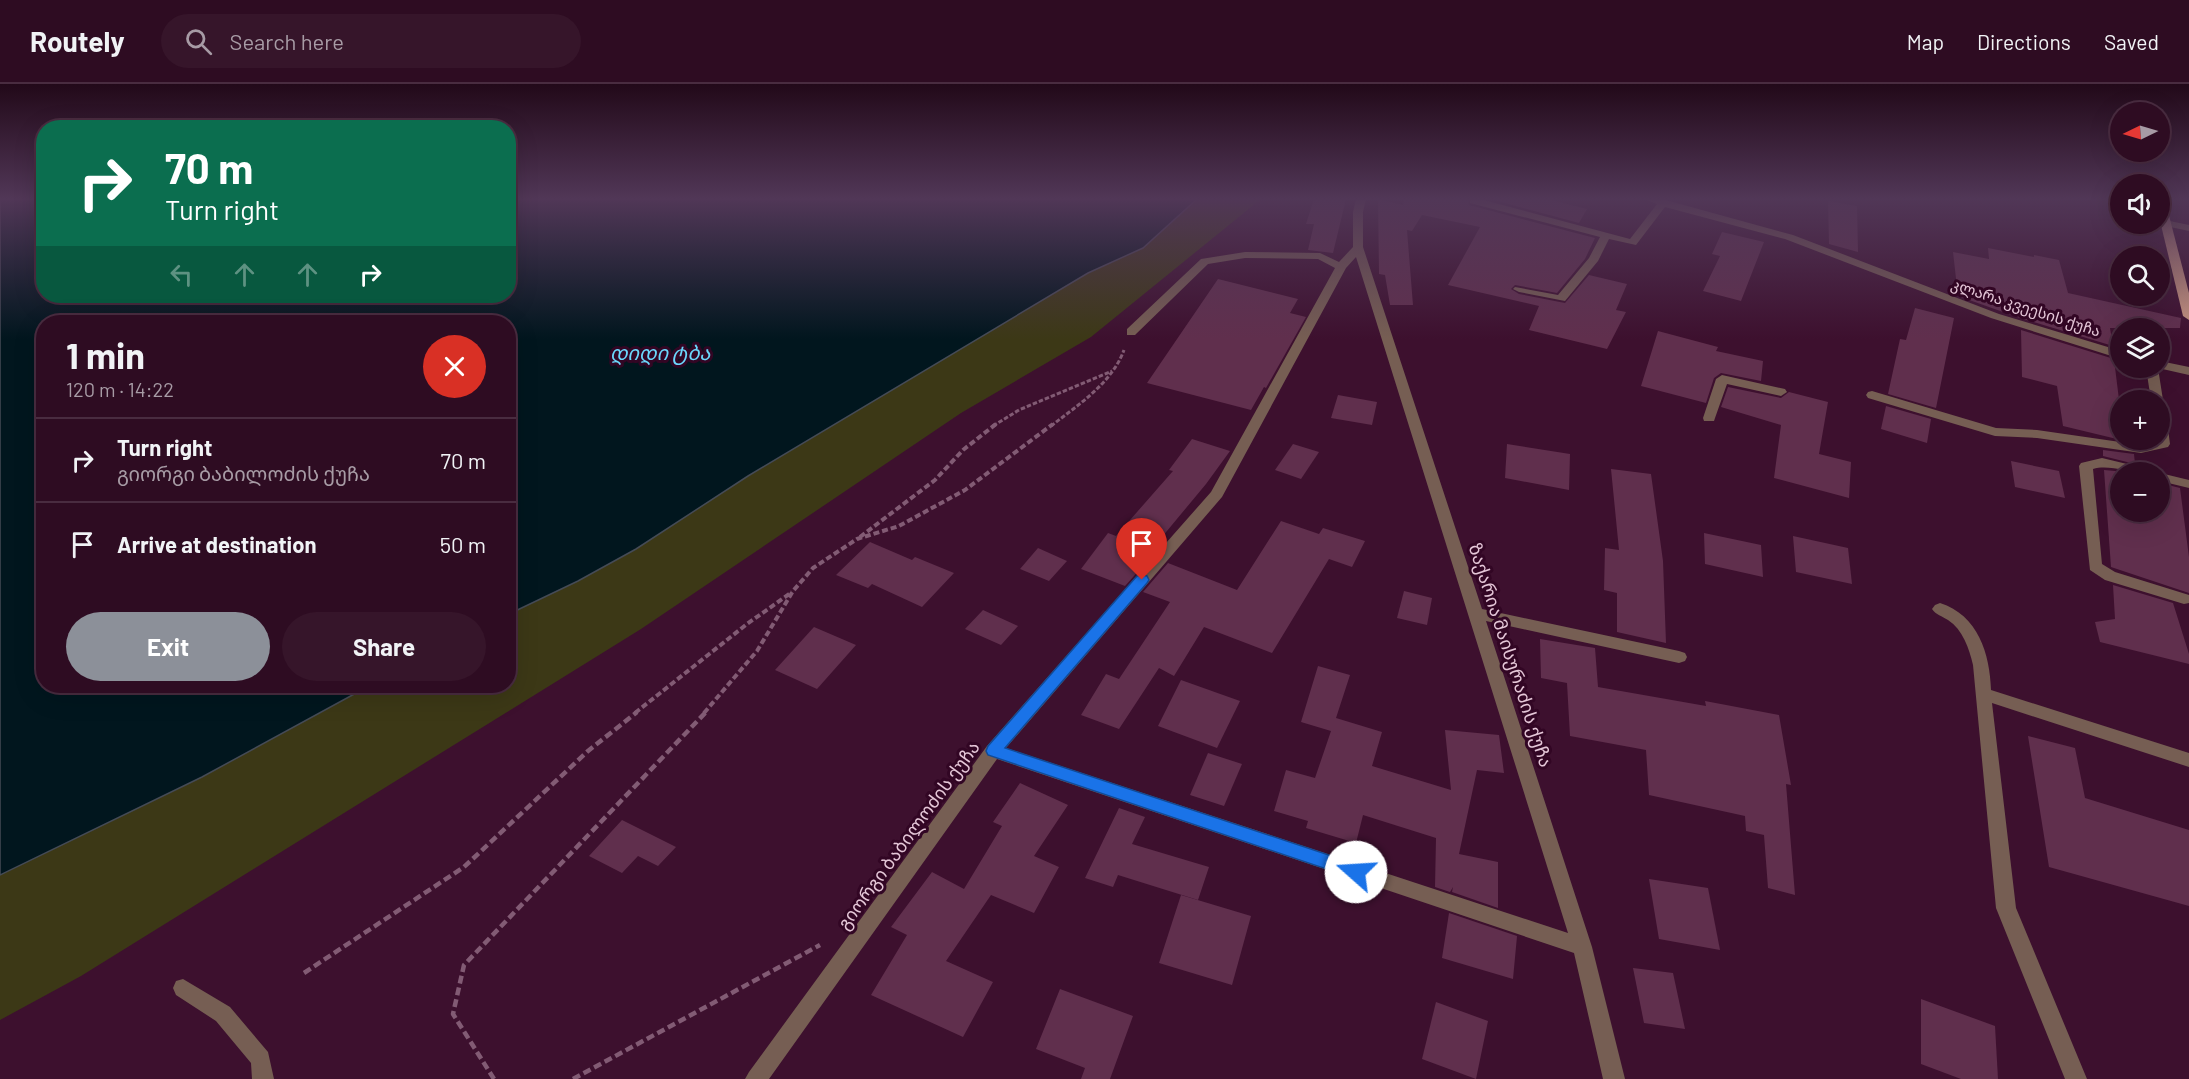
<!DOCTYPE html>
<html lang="en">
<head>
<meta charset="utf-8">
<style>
	:root { --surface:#2e0c22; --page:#36152a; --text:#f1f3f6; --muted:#a79ba5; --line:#492c40; --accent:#8c9099 }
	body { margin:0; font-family:Barlow,"Noto Sans Georgian",sans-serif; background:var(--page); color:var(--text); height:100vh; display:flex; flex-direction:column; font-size:22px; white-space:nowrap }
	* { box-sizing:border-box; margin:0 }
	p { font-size:20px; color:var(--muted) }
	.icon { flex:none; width:33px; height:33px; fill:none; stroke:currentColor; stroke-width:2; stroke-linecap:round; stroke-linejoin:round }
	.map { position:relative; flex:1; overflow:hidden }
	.drawer { position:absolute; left:36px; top:231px; width:480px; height:378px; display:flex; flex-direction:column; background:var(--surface); border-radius:24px; box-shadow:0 6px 24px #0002,0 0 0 2px var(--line) }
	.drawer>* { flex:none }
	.banner { position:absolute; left:36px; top:36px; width:480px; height:183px; border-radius:24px; box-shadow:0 6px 24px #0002,0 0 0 2px var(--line); background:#0b6e4f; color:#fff; overflow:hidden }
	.needle { width:39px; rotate:265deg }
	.tools { position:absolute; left:2110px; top:18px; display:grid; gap:12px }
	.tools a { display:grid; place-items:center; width:60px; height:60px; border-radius:50%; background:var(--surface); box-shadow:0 6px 24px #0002,0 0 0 2px var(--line); font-size:30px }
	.pin { position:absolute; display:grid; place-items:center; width:51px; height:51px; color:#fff; margin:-62px -26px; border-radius:50% 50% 50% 0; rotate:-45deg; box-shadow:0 0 6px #0007 }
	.pin .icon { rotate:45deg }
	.me { position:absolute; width:66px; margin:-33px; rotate:289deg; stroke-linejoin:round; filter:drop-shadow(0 0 4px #0008) }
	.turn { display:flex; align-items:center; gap:21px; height:126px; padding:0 30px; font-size:27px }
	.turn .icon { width:78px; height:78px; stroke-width:2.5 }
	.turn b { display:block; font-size:42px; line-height:51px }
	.lanes { display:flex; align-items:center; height:57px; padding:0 30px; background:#0003; justify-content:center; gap:30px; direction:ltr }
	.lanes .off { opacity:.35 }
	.round { display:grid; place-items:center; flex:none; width:63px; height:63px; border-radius:32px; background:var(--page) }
	.summary { display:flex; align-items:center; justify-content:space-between; height:102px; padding:0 30px }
	h1 { font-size:36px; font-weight:700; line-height:45px }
	.cta { display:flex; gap:12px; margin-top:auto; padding:12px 30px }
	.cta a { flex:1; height:69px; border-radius:36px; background:var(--accent); color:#fff; font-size:24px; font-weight:700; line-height:69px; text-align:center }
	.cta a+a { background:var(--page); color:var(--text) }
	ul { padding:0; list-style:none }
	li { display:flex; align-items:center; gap:18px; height:84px; padding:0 30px; border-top:2px solid var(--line) }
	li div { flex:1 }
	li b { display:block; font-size:22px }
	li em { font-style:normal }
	header { display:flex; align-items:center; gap:36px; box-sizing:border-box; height:84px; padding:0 30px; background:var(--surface); border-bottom:2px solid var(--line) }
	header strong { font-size:28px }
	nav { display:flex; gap:33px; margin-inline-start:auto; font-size:21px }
	.search { width:420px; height:54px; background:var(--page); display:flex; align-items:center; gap:15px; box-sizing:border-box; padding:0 21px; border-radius:33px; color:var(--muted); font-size:22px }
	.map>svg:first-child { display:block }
</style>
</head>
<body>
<header>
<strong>Routely</strong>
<div class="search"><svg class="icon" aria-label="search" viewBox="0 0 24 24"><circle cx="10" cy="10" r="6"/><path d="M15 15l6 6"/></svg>Search here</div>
<nav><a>Map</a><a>Directions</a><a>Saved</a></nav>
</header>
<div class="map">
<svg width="2189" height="995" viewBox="0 0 2189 995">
	<rect width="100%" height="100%" fill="#3d102e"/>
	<polygon fill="#3c3816" points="1197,115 1261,115 1091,253 961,329 641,545 81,892 0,936 0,791 202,693 369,602 508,602 509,530 578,497 636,465 748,392 1088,189 1143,164"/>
	<polygon fill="#01161e" stroke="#454b56" stroke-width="1.5" points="0,115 43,115 44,212 508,212 509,115 1197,115 1143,164 1088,189 748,392 636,465 578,497 509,530 508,238 44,238 44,602 369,602 202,693 0,791"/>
	<g fill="#602f4d">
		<polygon points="1314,115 1346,115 1333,169 1308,166 1314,140 1306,140"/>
		<polygon points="1378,115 1403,121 1404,115 1468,115 1469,121 1595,154 1585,175 1557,209 1515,201 1511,205 1519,210 1565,219 1589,191 1627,200 1616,226 1626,228 1607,265 1529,246 1539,222 1448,201 1480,143 1422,131 1412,147 1407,146 1413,221 1390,221 1385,191 1379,190"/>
		<polygon points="1490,115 1547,115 1587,125 1579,139"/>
		<polygon points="1828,117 1857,122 1858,168 1829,160"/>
		<polygon points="1722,148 1764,158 1741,217 1703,207 1720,172 1712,170"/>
		<polygon points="1988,164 2034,173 2034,171 2059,176 2068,209 2181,234 2180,244 2110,244 2113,262 2020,234 1958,212 1953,168 1989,175"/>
		<polygon points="1218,195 1298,215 1290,229 1306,233 1266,304 1264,303 1251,326 1147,299"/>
		<polygon points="1915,224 1954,234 1936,324 1888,310 1900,255 1906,256"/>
		<polygon points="2021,246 2114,275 2121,332 2121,356 2131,357 2119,356 2121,356 2063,342 2057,302 2022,293"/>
		<polygon points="1658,247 1718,263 1716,267 1763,277 1761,297 1721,289 1714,294 1706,319 1641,302"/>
		<polygon points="1728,303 1781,314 1789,308 1828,318 1819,370 1851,378 1849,414 1774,394 1781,341 1721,323"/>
		<polygon points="1338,311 1377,318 1372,341 1331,334"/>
		<polygon points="1886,322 1931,335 1927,359 1881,345"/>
		<polygon points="1192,355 1230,367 1206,400 1147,471 1151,473 1125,502 1081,485 1108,449 1116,452 1173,387 1169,386"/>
		<polygon points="1293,360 1319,368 1301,395 1275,386"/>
		<polygon points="1507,360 1570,370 1569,406 1505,394"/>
		<polygon points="2103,366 2134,370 2135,380 2103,372"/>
		<polygon points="2011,377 2059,387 2065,414 2015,403"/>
		<polygon points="1611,385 1651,390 1663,477 1666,559 1617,548 1617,509 1604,506 1605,464 1619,466"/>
		<polygon points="2104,386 2126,388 2121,388 2121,428 2160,428 2160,399 2180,404 2189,473 2189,509 2111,483"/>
		<polygon points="1281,437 1319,450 1323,444 1365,457 1352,483 1329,475 1272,569 1204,543 1174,592 1159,584 1119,645 1081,631 1106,590 1119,595 1170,518 1143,508 1168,479 1237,506"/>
		<polygon points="1704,449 1761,461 1763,493 1705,480"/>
		<polygon points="1793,452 1848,464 1852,500 1796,488"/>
		<polygon points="870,458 912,476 915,473 954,489 922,523 872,500 868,504 836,491"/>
		<polygon points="1038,464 1067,477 1049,497 1020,485"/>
		<polygon points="2113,501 2173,519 2189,570 2189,580 2100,558 2095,538 2115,535"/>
		<polygon points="1404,507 1432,514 1427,541 1397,534"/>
		<polygon points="983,526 1018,542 1001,561 965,545"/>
		<polygon points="814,543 856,561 817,605 775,586"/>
		<polygon points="1540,555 1595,564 1598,603 1706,622 1705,617 1779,631 1791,701 1786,700 1795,811 1768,804 1764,751 1746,747 1745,732 1649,711 1646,666 1570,652 1567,599 1541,594"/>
		<polygon points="1318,582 1350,591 1336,634 1382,648 1372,682 1451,706 1445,646 1499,651 1504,689 1477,686 1459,770 1498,778 1498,824 1452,808 1453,803 1450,808 1435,803 1436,754 1363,731 1356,759 1306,744 1308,737 1274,727 1286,686 1315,694 1331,647 1301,638"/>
		<polygon points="1181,596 1240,617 1217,664 1158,642"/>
		<polygon points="2028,652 2075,664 2085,714 2189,746 2189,822 2049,783"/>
		<polygon points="1208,669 1242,680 1224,722 1190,711"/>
		<polygon points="1020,699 1068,721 1034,772 1059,783 1034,829 991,811 946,877 993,898 963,953 871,911 907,851 891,843 932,788 964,805 1002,742 993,738"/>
		<polygon points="1119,724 1145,733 1132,760 1209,783 1198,816 1118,791 1113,803 1085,794"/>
		<polygon points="622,736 676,763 658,782 638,772 622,789 589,772"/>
		<polygon points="1649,795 1708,804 1720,866 1659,855"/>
		<polygon points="1181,811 1251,832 1232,901 1159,879"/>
		<polygon points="1449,829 1517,852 1513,895 1442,874"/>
		<polygon points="1633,884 1673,889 1685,945 1644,939"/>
		<polygon points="1060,905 1133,932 1110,995 1081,995 1085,984 1036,965"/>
		<polygon points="1921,915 1995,942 1998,995 1961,995 1921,980"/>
		<polygon points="1436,918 1488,937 1476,995 1422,975"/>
	</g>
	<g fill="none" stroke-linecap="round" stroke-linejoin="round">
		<g stroke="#825b74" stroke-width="3" stroke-dasharray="4.5 2" stroke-linecap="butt">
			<polyline points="993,342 1019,326 1112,287"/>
			<path d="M1051,342C1078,321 1112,299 1124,266"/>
		</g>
		<g stroke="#825b74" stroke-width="4" stroke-dasharray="6 3" stroke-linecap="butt">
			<polyline points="860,453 935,396 963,366 996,340"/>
			<polyline points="635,629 747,540 792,508"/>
			<polyline points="704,629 757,567 793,507 813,484 857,455 899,442 965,406 1053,340"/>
		</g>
		<g stroke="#825b74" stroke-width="4.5" stroke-dasharray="8 4" stroke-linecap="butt">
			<polyline points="304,889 464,783 588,667 637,628"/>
			<polyline points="494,995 453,930 464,881 706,628"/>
			<polyline points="573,995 820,861"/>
		</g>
		<g fill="#765e53" fill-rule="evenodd">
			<path d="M1356,115H1366L1363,128V163L1482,525L1679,567L1685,569L1687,573L1685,577L1679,579L1486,537L1592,863L1625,995H1603L1574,869L997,675L769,995H745L749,988L987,662L1211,408L1335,184L1318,175L1245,174L1208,180L1135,251H1127V245L1201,175L1245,168L1320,169L1339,178L1353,163V128ZM1356,173L1568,849L1006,664L1222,413L1346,184Z"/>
			<polygon points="1470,115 1480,115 1630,155 1657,120 1644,115 1662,115 1793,151 1999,230 2121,267 2121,275 1991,234 1785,155 1665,123 1636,161 1609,155 1598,177 1565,217 1519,208 1513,205 1515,203 1558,211 1589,174 1600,153 1470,119"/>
			<polygon points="2165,136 2189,141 2189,147 2161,141 2160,139"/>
			<polygon points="2160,277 2189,283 2189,291 2158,284 2163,316 2160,319 2160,316 2151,316 2146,284 2160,284"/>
			<polygon points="1722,291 1785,305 1787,308 1781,312 1727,300 1715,334 1714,337 1704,337 1703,334 1716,295"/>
			<polygon points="1872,307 1996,344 2037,346 2141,361 2160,356 2160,333 2167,337 2170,360 2168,363 2141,369 2037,354 1995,352 1868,314 1866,311 1868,308"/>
			<path d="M2102,374L2148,385L2150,388C2131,390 2110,380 2093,385L2102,480L2115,488L2189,511V519L2184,520L2105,496L2090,486L2079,382L2081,379Z"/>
			<polygon points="2160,389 2189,396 2189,404 2160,397"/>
			<path d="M1940,519C1978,531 1990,570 1991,606L2189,669V683L1992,619L2016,824L2087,995H2065L1996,824L1973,581C1969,564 1963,546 1948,536C1942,532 1936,531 1932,525L1935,521Z"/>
			<polygon points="183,895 230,923 268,968 274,995 252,995 251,979 216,937 176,911 173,904 176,897"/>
		</g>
		<polygon fill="#c99681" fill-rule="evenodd" points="2160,115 2165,116 2189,209 2189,236 2183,232 2160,137"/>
	</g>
	<linearGradient id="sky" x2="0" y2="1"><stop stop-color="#220919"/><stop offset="0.45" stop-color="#513757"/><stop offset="1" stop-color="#513757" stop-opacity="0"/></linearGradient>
	<rect width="2189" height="255" fill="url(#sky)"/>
	<polygon fill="#1a73e8" stroke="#114b97" stroke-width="1.5" points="1142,491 1147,492 1149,496 1147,499 1005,664 1356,780 1362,782 1364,788 1362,793 1356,795 988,671 986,667 988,662 1137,492"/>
	<g text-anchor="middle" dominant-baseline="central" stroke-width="6" stroke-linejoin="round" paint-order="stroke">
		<g font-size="15" fill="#e5c7d8" stroke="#320624">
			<text transform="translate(2026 223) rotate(18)">კლარა კვეესის ქუჩა</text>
		</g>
		<g font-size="18" fill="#e5c7d8" stroke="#320624">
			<text transform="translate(1511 571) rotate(72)">ზაქარია მაისურაძის ქუჩა</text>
			<text transform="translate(908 751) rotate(-54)">გიორგი ბაბილოძის ქუჩა</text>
		</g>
		<g font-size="20" font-style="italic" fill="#6bd7fc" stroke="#320624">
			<text x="660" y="268">დიდი ტბა</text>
		</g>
	</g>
</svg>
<div class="tools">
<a><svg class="needle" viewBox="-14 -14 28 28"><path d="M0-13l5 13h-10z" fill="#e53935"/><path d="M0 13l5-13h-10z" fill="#a79ba5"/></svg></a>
<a><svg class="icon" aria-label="sound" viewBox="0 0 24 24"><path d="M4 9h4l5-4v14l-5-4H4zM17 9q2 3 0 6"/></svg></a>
<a><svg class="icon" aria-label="search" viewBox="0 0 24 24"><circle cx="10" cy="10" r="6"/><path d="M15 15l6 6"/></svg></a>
<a><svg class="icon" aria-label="layers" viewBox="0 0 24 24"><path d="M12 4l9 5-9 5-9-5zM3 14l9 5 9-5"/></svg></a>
<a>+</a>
<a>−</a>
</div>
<div class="pin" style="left:1142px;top:496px;background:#d93025"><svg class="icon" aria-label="arrive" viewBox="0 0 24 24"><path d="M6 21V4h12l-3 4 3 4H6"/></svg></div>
<svg class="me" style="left:1356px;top:788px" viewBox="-20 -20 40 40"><circle r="19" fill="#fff"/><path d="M0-13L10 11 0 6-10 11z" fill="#1a73e8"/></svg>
<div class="banner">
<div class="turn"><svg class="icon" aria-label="right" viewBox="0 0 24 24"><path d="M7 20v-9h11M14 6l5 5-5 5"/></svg><div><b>70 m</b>Turn right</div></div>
<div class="lanes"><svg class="icon off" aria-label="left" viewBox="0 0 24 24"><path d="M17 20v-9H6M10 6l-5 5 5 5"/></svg><svg class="icon off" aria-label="ahead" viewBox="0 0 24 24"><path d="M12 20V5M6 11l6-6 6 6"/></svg><svg class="icon off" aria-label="ahead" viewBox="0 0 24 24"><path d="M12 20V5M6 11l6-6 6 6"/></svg><svg class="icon" aria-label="right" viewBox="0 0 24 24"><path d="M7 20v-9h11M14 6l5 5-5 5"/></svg></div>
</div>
<section class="drawer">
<div class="summary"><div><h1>1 min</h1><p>120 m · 14:22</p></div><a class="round" style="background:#d93025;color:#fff"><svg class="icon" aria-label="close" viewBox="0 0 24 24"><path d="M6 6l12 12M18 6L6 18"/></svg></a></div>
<ul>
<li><svg class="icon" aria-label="right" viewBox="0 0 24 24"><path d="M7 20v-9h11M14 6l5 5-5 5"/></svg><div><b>Turn right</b><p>გიორგი ბაბილოძის ქუჩა</p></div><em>70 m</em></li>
<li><svg class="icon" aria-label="arrive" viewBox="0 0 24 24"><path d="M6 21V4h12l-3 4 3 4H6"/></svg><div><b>Arrive at destination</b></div><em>50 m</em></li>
</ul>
<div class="cta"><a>Exit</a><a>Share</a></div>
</section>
</div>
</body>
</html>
